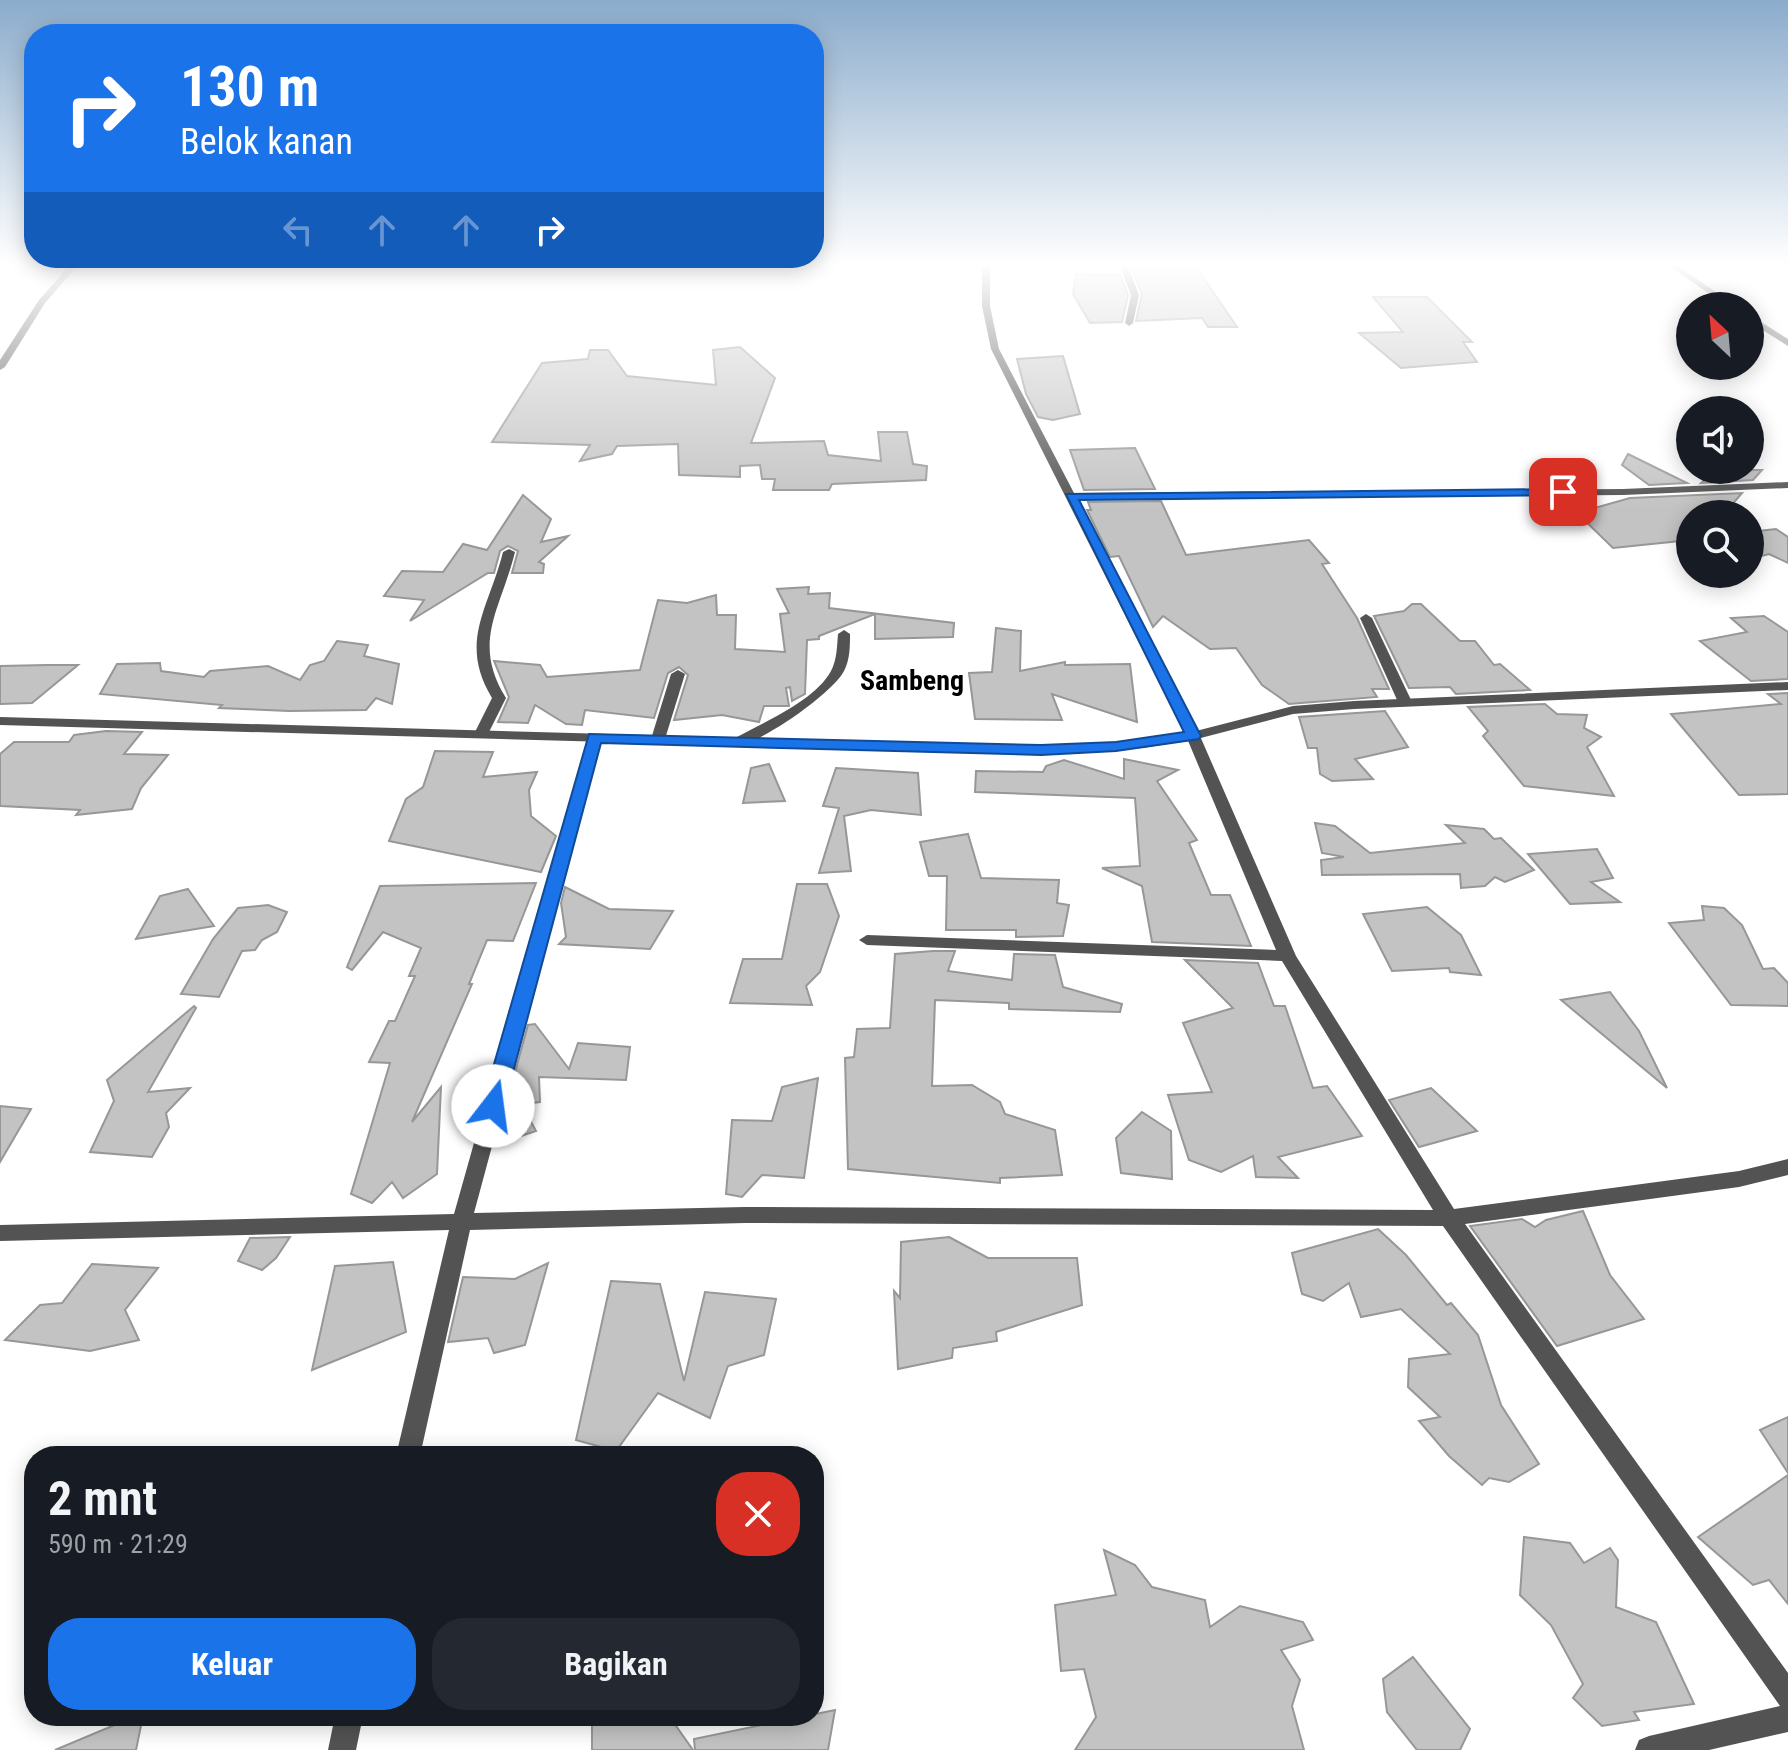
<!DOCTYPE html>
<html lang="id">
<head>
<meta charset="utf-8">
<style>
	:root { --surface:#171b24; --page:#242831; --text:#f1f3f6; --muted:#9ea1a6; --accent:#1a73e8 }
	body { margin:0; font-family:"Roboto Condensed",sans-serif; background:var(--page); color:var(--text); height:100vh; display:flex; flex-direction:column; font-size:30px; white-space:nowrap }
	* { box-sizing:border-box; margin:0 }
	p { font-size:26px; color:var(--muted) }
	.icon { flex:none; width:44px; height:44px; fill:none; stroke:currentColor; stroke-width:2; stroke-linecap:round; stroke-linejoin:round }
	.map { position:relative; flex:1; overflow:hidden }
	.panel { position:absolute; left:24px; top:1446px; width:800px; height:280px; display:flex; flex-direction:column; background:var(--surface); border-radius:32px; box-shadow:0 4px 20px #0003 }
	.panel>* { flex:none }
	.guide { position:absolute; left:24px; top:24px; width:800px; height:244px; border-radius:32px; box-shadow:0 4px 20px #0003; background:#1a73e8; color:#fff; overflow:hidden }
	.needle { width:52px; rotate:334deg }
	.tools { position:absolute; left:1676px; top:292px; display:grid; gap:16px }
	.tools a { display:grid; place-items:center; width:88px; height:88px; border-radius:50%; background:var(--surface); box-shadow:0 4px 20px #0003; font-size:40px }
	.pin { position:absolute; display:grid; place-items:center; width:68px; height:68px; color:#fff; margin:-34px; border-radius:16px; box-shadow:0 4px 12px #0006 }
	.me { position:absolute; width:88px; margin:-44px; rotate:15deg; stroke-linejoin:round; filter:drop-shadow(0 0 6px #0008) }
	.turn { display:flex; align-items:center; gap:28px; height:168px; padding:0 24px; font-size:36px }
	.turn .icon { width:104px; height:104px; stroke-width:2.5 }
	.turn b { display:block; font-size:56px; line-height:68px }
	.lanes { display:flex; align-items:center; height:76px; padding:0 24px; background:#0003; justify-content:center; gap:40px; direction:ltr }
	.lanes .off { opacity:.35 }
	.round { display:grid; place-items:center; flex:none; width:84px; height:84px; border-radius:32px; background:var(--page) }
	.headline { display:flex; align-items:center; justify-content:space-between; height:136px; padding:0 24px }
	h1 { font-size:48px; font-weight:700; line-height:60px }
	.primary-button { display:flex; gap:16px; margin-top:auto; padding:16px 24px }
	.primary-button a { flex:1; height:92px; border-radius:32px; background:var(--accent); color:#fff; font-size:32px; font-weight:700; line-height:92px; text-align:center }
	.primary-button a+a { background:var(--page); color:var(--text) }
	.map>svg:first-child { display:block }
</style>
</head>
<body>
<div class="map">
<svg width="1788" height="1750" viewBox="0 0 1788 1750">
	<rect width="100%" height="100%" fill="#fff"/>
	<g fill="#c3c3c3" stroke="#979797" stroke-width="2">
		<polygon points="1137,264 1194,264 1237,327 1208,327 1202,318 1136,321 1142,294 1131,267"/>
		<polygon points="1076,274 1120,275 1128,295 1122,322 1090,323 1073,294"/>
		<polygon points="1373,297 1427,297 1472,342 1463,342 1477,362 1401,368 1359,333 1403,332"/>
		<polygon points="740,347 775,378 751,443 824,441 828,455 881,461 878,432 907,432 913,464 927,466 926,480 832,484 829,490 773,490 775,479 762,479 760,465 740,466 740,477 679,475 678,444 617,446 612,454 580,461 590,445 492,442 542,363 588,359 590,350 608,350 627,376 716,385 713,350"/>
		<polygon points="1063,356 1080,414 1053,420 1038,417 1026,394 1017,359"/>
		<polygon points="1135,448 1155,489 1084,490 1070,450"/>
		<polygon points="1628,454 1687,483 1649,485 1622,465"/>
		<polygon points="1714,470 1762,470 1753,480 1701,483"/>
		<polygon points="1742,493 1724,514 1690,514 1690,540 1613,548 1577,513 1630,498"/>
		<polygon points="523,495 551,519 541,542 568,536 539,562 544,564 543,573 512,573 518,551 508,546 500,551 494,573 488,573 410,621 424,600 384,596 402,571 443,572 463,544 487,550"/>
		<polygon points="1161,501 1186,555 1309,540 1329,563 1322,564 1357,618 1389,689 1372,689 1377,697 1289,704 1262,685 1236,648 1210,649 1163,616 1153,627 1119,556 1110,557 1087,510 1091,510 1088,502"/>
		<polygon points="1776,529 1788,537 1788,563 1769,554 1750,559 1750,532"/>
		<polygon points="809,587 808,594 830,593 829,608 954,623 953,637 875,639 875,614 819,636 819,639 807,640 805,694 792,701 790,687 786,688 789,706 764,706 759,722 722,715 674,720 688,675 679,667 668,673 654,718 585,710 582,725 566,724 535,705 528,723 498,722 509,697 494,661 540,665 547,677 640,670 658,600 687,603 716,595 717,615 736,615 735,649 785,652 780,614 789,613 777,589"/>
		<polygon points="1412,604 1421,604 1460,641 1475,641 1494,665 1500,664 1530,690 1456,694 1450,687 1409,688 1374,616 1404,611"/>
		<polygon points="1764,616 1788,632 1788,679 1751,681 1700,641 1747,632 1731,618"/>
		<polygon points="996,628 1021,631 1020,671 1065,662 1065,665 1130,664 1137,722 1052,694 1062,720 975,719 969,673 992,672"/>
		<polygon points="337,641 368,645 364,656 399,664 392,704 376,698 366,710 289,711 219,708 222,705 100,694 117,664 160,663 161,671 204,677 210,671 268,666 300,680 310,665 324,661"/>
		<polygon points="47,665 78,665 32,703 0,704 0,666"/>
		<polygon points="1788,693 1788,794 1739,795 1671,714 1781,704 1768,694"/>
		<polygon points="1545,704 1557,714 1587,715 1584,728 1601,737 1587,747 1614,796 1524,786 1483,736 1488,731 1468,707"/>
		<polygon points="1385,711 1408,747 1355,759 1373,779 1332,781 1320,774 1317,748 1308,748 1299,717"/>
		<polygon points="106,731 142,732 124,754 168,755 141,788 132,809 76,815 80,810 0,806 0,754 14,742 69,742 74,735"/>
		<polygon points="435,751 493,752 483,777 537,772 529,790 531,816 556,836 541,872 389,841 406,799 423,787"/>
		<polygon points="1124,759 1178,770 1157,781 1197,840 1189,843 1211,895 1230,895 1251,946 1152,942 1142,886 1102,868 1140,866 1135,798 975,792 976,771 1043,772 1046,766 1064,760 1124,779"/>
		<polygon points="769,764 785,801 743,803 751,768"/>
		<polygon points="836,768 918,773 921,815 871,810 844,816 851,871 819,873 839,808 823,806"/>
		<polygon points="1315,823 1335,826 1370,853 1465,843 1446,825 1484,829 1494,839 1501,838 1534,870 1505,882 1495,877 1485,886 1461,888 1460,874 1322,875 1321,860 1344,857 1322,853"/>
		<polygon points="968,834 981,878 1059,880 1057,903 1069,905 1063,936 1016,937 1016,930 946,930 947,876 929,876 920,842"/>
		<polygon points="1597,849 1613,878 1591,882 1620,902 1570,904 1528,854"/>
		<polygon points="536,883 513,941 487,940 469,984 472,984 412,1122 441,1087 437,1174 403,1198 392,1182 372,1203 351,1194 390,1063 369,1062 389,1021 395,1021 415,976 409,976 421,948 383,932 352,970 347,967 380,886"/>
		<polygon points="797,884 827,884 839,916 820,972 806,986 812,1005 730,1003 743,959 782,959"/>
		<polygon points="565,887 609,909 673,911 650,949 559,944 566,937 561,903"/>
		<polygon points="188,889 214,926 136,939 160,896"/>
		<polygon points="268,905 287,912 277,932 262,940 255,950 242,951 219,997 181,994 213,939 238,908"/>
		<polygon points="1702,906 1724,908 1742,925 1763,969 1774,968 1788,983 1788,1006 1731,1005 1669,923 1704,920"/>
		<polygon points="1427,907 1461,935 1481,975 1450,972 1449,968 1392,971 1363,914"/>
		<polygon points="933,951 955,951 948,971 1012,980 1014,954 1055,955 1063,987 1122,1004 1120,1012 1009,1009 1009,1003 935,1000 932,1086 972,1085 1000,1102 1005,1114 1055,1130 1062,1175 1000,1178 1000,1183 848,1169 845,1058 854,1057 857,1029 890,1028 895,954"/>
		<polygon points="1185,960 1258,963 1274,1006 1285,1006 1313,1088 1327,1086 1362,1136 1278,1157 1298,1178 1256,1177 1253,1156 1221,1172 1189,1160 1168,1095 1212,1092 1183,1023 1233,1008"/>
		<polygon points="1610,992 1639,1031 1667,1088 1561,1000"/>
		<polygon points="194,1006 196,1008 148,1092 190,1088 166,1113 169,1127 152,1157 90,1152 114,1101 107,1080"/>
		<polygon points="535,1024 569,1069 578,1043 630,1047 626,1080 539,1077 540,1102 521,1104 536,1131 495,1145 528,1025"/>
		<polygon points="818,1078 804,1178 762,1175 742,1197 726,1194 732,1120 772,1121 782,1087"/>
		<polygon points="1431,1088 1477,1131 1419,1147 1389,1100"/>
		<polygon points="0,1106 31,1109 0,1162"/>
		<polygon points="1142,1112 1171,1131 1172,1179 1121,1173 1116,1138"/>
		<polygon points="1583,1211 1610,1275 1644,1319 1557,1346 1470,1226 1522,1219 1535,1227 1546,1220"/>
		<polygon points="1378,1229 1406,1255 1447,1305 1451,1303 1478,1335 1501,1405 1539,1464 1509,1482 1489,1478 1482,1485 1449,1456 1419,1421 1440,1417 1408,1387 1409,1359 1450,1354 1401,1309 1361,1317 1349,1283 1323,1301 1302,1294 1292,1253"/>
		<polygon points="290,1237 276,1258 262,1270 238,1261 250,1238"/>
		<polygon points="949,1237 988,1258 1077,1258 1082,1305 996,1332 997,1341 953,1348 952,1358 898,1369 894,1291 900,1298 901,1242"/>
		<polygon points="393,1262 406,1332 312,1370 335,1266"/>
		<polygon points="548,1263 525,1345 494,1353 488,1338 448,1342 463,1277 515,1279"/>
		<polygon points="92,1264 158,1268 125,1310 139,1340 90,1351 5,1340 40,1305 62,1303"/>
		<polygon points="611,1281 660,1284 684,1381 705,1292 776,1299 764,1355 728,1366 710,1418 658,1393 616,1451 576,1440"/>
		<polygon points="1788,1417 1788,1473 1760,1430"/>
		<polygon points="1788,1475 1788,1604 1769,1580 1753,1585 1698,1537"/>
		<polygon points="1524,1537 1570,1543 1584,1563 1610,1548 1618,1560 1616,1607 1656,1622 1694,1704 1634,1712 1639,1720 1602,1726 1573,1698 1583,1684 1551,1625 1520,1595"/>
		<polygon points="1104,1550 1135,1565 1152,1587 1205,1600 1210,1627 1240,1606 1303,1622 1313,1640 1281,1650 1300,1680 1292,1706 1304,1750 1075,1750 1096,1717 1084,1669 1061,1671 1055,1605 1116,1595"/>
		<polygon points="1413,1657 1470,1729 1460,1750 1417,1750 1387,1712 1383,1679"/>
		<polygon points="835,1710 828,1750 695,1750 694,1739"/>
		<polygon points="136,1716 143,1716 136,1750 55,1750"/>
		<polygon points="592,1716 669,1716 693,1750 592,1750"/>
	</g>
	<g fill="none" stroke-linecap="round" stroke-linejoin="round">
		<g fill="#535353" fill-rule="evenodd">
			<polygon points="71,264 79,264 45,303 5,367 0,370 0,360 39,300"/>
			<polygon points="982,264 990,264 990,306 999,349 1074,493 1623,489 1788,482 1788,488 1623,495 1077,499 1200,736 1296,956 1454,1209 1739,1171 1788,1159 1788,1175 1739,1187 1465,1224 1788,1673 1788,1732 1709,1750 1635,1750 1639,1740 1649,1736 1780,1706 1443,1226 745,1223 470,1230 420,1456 396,1456 449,1230 0,1241 0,1225 454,1214 588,738 595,734 602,738 474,1213 745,1207 1433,1210 1282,961 867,945 859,940 867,935 1276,950 1186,736 991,349 982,306"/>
			<polygon points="1119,264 1127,264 1139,295 1133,323 1129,326 1125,323 1131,295"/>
			<path d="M509,549L515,552C501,609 471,642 506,698L488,734L481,738L474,734L492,698C458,642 489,608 503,552Z"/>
			<polygon points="1366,614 1372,618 1412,702 1410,705 1400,705 1398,702 1360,618"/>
			<path d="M844,630L850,634C850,646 850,660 844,671C834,692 755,749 733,745L731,742L733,739C762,723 815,701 831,671C837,660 837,646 838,634Z"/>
			<polygon points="678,670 685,674 665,739 658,743 653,742 651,739 671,674"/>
			<polygon points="335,1716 363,1716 356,1750 328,1750"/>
		</g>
		<g fill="#535353" fill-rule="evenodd">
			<polygon points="1666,264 1675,264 1736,306 1727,306"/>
			<polygon points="1750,315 1788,339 1788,346 1750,322"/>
			<polygon points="1788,682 1788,690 1354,709 1293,714 1193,740 1142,748 1041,754 0,725 0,717 1041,746 1142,740 1192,732 1293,706 1354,701"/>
		</g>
	</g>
	<linearGradient id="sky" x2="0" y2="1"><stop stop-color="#8baccc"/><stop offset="0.52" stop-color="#fff"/><stop offset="1" stop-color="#fff" stop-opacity="0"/></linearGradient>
	<rect width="1788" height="509" fill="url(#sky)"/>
	<polygon fill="#1a73e8" stroke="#114b97" stroke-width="2" points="1563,489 1570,492 1568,495 1079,500 1201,736 1199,739 1116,751 1041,755 601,743 504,1106 501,1112 485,1112 482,1106 589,734 1041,745 1116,742 1184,732 1066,494"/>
	<g text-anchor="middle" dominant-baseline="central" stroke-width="8" stroke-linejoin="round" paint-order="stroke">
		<g font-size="28" font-weight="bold" fill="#000" stroke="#fff">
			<text x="912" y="680">Sambeng</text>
		</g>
	</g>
</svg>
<div class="tools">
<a><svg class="needle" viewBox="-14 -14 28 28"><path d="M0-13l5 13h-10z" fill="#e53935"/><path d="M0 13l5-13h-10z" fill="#9ea1a6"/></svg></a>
<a><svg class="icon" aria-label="sound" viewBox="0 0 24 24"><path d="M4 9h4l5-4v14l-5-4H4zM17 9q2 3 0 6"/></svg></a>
<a><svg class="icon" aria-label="search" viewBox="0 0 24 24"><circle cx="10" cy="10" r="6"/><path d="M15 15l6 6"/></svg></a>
</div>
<div class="pin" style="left:1563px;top:492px;background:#d93025"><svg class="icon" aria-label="arrive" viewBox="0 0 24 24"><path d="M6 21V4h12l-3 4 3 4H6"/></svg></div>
<svg class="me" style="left:493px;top:1106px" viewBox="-20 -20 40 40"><circle r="19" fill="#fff"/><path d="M0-13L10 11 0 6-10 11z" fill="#1a73e8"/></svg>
<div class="guide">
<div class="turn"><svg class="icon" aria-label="right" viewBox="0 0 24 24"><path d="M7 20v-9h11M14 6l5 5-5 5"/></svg><div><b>130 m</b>Belok kanan</div></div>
<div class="lanes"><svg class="icon off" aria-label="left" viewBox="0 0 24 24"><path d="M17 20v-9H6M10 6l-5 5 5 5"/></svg><svg class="icon off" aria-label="ahead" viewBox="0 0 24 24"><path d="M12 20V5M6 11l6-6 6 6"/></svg><svg class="icon off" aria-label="ahead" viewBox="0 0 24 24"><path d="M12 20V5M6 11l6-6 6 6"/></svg><svg class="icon" aria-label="right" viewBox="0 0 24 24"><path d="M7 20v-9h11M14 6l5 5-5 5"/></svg></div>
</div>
<section class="panel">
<div class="headline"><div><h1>2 mnt</h1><p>590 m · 21:29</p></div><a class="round" style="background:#d93025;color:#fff"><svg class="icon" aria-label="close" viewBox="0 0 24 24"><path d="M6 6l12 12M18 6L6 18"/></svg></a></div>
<div class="primary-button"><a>Keluar</a><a>Bagikan</a></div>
</section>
</div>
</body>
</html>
